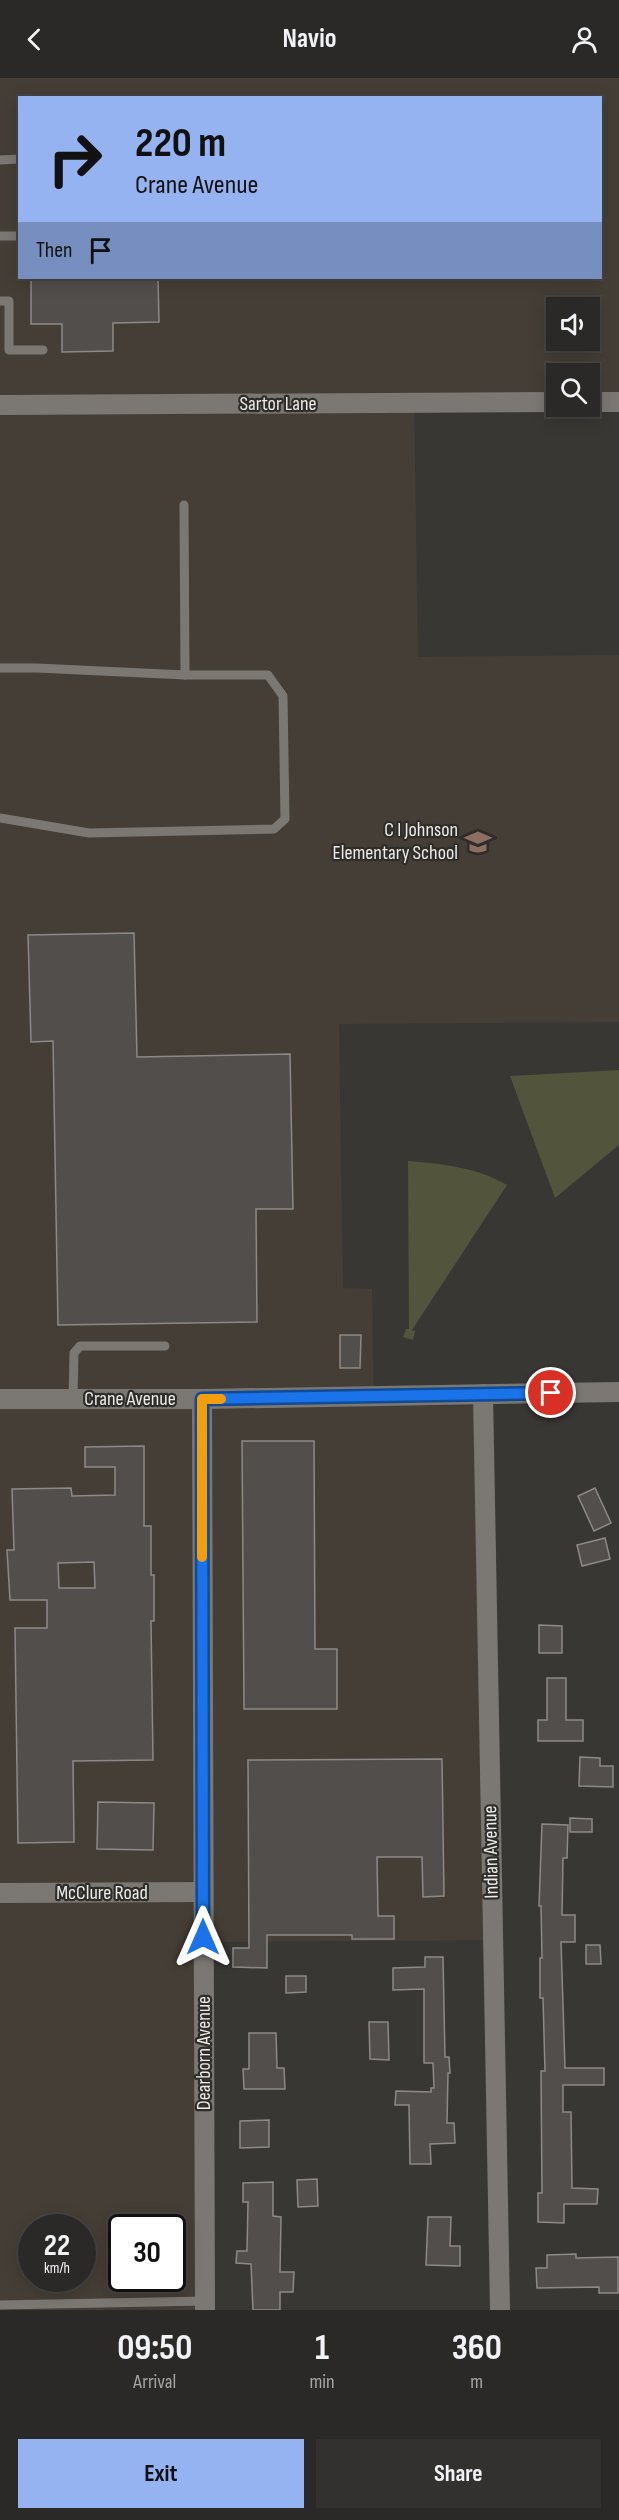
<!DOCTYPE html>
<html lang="en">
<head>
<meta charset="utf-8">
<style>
	:root { --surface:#2b2927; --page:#33312f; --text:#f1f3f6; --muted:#a6a6a7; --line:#474544; --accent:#95b2f1 }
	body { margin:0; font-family:"Sofia Sans Condensed",sans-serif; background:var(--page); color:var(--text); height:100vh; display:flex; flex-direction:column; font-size:22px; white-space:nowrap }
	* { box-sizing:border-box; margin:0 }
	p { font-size:20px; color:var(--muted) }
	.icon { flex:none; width:33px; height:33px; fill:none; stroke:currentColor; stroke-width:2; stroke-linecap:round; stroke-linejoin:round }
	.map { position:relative; height:2232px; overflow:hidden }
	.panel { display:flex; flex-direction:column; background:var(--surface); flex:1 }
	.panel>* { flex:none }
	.top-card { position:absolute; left:18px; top:18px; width:584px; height:183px; border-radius:0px; box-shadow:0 3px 15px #0003,0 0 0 2px var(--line); background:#95b2f1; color:#111; overflow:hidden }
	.tools { position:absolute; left:546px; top:219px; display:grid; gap:12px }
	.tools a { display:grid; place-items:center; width:54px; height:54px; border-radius:0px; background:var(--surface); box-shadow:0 3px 15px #0003,0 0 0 2px var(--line); font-size:30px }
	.speed { position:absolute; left:18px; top:2136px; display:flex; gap:12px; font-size:30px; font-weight:700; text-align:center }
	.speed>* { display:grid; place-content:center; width:78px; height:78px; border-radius:50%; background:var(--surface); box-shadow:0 3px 15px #0003,0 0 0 2px var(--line); line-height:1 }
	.speed small { font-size:15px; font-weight:400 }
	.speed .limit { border:3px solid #111; border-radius:9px; background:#fff; color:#111 }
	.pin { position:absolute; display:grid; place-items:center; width:51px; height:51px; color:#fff; margin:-26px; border:3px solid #fff; border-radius:50%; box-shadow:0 2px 6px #0007 }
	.me { position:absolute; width:66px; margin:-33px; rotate:0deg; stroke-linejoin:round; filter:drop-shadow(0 0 4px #0008) }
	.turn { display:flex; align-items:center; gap:21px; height:126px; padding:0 18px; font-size:27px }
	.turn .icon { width:78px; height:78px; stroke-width:2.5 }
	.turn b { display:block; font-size:42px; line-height:51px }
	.then { display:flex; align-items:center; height:57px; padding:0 18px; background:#0003; gap:12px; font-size:22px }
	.eta { display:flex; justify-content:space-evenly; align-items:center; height:102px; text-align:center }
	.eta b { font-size:36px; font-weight:700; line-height:42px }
	.action { display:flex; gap:12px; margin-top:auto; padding:12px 18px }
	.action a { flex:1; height:69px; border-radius:0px; background:var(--accent); color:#111; font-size:24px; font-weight:700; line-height:69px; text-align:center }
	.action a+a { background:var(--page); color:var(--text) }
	header { display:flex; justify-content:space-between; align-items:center; height:78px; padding:0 18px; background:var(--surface); font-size:27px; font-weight:700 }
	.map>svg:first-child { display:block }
</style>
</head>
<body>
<header><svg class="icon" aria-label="back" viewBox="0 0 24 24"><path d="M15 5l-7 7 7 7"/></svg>Navio<svg class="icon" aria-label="person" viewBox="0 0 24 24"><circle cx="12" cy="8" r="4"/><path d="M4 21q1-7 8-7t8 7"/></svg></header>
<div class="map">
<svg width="619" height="2232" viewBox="0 0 619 2232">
	<rect width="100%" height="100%" fill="#393734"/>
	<path fill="#443e36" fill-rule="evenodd" d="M0,0H619V320H590V296H556V321L414,322L418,579L619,577V944L339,946L343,1210L372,1211L374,1327L487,1328L496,1862L211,1864L213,2232H0ZM20,20H600V200H20ZM556,230H590V262H556ZM32,2150H82V2200H32ZM122,2150H172V2200H122Z"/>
	<g fill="#52543c">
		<polygon points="619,992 619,1067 555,1120 510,998"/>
		<path d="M408,1083C443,1086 476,1089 507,1107L412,1252L415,1253L413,1262L403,1259L406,1251H409Z"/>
	</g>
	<g fill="#524e4c" stroke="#8d8987" stroke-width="1.5" fill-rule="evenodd">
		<polygon points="31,200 158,200 159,244 113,245 113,273 62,274 62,246 31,246"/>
		<polygon points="134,855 137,979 290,976 293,1131 256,1131 257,1244 58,1247 53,963 31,964 28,857"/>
		<polygon points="340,1257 361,1257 360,1290 340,1290"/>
		<polygon points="242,1363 314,1363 315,1571 337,1571 337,1631 244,1631"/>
		<path d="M144,1368V1448H151V1497H154V1543H151L153,1682L73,1683L74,1764L18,1765L15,1550H47V1522H10L7,1472H14L12,1411L71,1410L72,1418L115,1417V1389H85V1369ZM94,1484L95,1510H59L58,1485Z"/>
		<polygon points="595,1410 611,1445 594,1453 578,1418"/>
		<polygon points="605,1460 610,1481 582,1488 577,1467"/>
		<polygon points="539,1547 562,1548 562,1575 539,1575"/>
		<polygon points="547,1600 566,1600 566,1642 583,1642 583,1663 538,1663 538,1642 547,1642"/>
		<polygon points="580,1679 600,1680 600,1688 613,1688 613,1709 579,1708"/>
		<polygon points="442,1681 444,1818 423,1819 422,1779 377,1779 378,1838 394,1838 394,1861 352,1861 352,1857 267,1857 267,1890 233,1889 233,1870 249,1870 248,1682"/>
		<polygon points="98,1724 154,1725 153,1772 97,1771"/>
		<polygon points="570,1740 592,1741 592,1754 570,1754"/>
		<polygon points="542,1746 568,1747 567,1780 563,1780 562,1837 575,1837 575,1864 561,1864 565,1990 604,1990 604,2007 563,2007 563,2034 571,2034 572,2110 598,2111 597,2126 564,2126 564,2145 538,2144 538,2115 542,2115 541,1993 545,1993 543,1920 540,1920 540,1880 542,1880 541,1828 539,1828"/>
		<polygon points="586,1867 600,1867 601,1886 586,1886"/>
		<polygon points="425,1879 443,1879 445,1979 449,1979 450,1995 448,1995 447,2045 454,2045 455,2065 430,2066 431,2086 410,2086 409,2027 395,2027 396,2013 431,2014 431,2010 434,2010 433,1985 424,1985 424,1911 393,1912 393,1890 425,1889"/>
		<polygon points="286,1898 306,1898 306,1914 286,1915"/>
		<polygon points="369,1944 388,1944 389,1982 370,1981"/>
		<polygon points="249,1955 276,1955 277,1990 284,1990 285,2011 244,2011 243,1991 249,1991"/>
		<polygon points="269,2042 269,2069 240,2070 240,2043"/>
		<polygon points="317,2101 318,2128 298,2129 297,2102"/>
		<polygon points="273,2104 273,2138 281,2139 280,2194 294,2194 293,2214 280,2214 280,2232 253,2232 251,2186 236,2185 237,2173 247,2173 248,2124 243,2124 243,2105"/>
		<polygon points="428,2139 451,2139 450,2168 460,2168 460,2188 426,2187"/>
		<polygon points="576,2176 576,2180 618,2179 618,2215 599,2215 599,2209 537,2210 536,2190 547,2190 547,2177"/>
	</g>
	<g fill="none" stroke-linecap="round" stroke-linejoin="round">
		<g stroke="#7b7874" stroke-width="9">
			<polyline points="0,82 20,81"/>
			<polyline points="0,158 20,158"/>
			<polyline points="0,223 9,223 9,272 43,272"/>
			<polyline points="184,427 185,597"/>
			<polyline points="0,590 37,590 185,597 268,597 283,618 285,741 274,751 89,755 0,740"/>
			<polyline points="73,1321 74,1275 80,1268 165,1268"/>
			<polyline points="0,2227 205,2223"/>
		</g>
		<g stroke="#7b7874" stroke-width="20">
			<polyline points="590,324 619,324"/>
			<polyline points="0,327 556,324"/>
			<polyline points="483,1316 500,2232"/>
			<polyline points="0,1321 202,1321 619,1314"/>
			<polyline points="202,1321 205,2232"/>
			<polyline points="0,1815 203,1814"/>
		</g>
	</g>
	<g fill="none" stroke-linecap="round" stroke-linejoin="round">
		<defs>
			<polyline id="route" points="203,1859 202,1321 551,1315"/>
		</defs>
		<use href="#route" stroke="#114b97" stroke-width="15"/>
		<use href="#route" stroke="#1a73e8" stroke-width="10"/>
		<polyline stroke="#f59e0b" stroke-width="10" points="202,1479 202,1321 221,1321"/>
	</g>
	<defs>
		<symbol id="school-bare" viewBox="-9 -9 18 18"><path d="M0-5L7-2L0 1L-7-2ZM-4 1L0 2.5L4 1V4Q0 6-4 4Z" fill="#8d6e63" stroke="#2f2d2a" stroke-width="2.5" paint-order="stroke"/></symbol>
	</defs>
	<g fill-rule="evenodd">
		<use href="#school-bare" x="459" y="745" width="38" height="38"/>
	</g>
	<g text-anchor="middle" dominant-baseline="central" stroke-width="4.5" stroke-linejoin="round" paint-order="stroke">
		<g font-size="20" fill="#ecebe9" stroke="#2f2d2a">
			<text x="278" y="326">Sartor Lane</text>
			<text x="130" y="1321">Crane Avenue</text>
			<text transform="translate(491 1774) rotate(-91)">Indian Avenue</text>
			<text x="102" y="1815">McClure Road</text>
			<text transform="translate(204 1975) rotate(-90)">Dearborn Avenue</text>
		</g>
		<g font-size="20" fill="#ecebe9" stroke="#2f2d2a" text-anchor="end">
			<text x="458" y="752">C I Johnson<tspan x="458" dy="23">Elementary School</tspan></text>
		</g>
	</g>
</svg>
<div class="tools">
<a><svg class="icon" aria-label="sound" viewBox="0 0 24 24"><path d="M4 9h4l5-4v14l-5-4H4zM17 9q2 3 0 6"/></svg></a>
<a><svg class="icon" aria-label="search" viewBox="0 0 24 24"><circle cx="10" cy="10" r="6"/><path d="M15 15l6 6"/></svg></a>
</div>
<div class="speed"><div>22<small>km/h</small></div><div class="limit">30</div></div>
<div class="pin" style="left:551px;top:1315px;background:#d93025"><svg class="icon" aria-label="arrive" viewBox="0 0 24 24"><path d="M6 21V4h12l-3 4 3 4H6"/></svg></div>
<svg class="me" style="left:203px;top:1859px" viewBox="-20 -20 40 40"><path d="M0-17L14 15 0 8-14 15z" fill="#1a73e8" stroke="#fff" stroke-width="4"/></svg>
<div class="top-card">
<div class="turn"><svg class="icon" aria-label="right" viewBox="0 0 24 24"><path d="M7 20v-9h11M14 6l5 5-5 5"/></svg><div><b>220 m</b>Crane Avenue</div></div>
<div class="then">Then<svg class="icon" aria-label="arrive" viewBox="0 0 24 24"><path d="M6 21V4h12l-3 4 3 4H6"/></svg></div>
</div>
</div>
<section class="panel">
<div class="eta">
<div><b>09:50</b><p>Arrival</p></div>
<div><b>1</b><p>min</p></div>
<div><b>360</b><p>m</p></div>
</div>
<div class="action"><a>Exit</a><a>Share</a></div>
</section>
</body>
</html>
